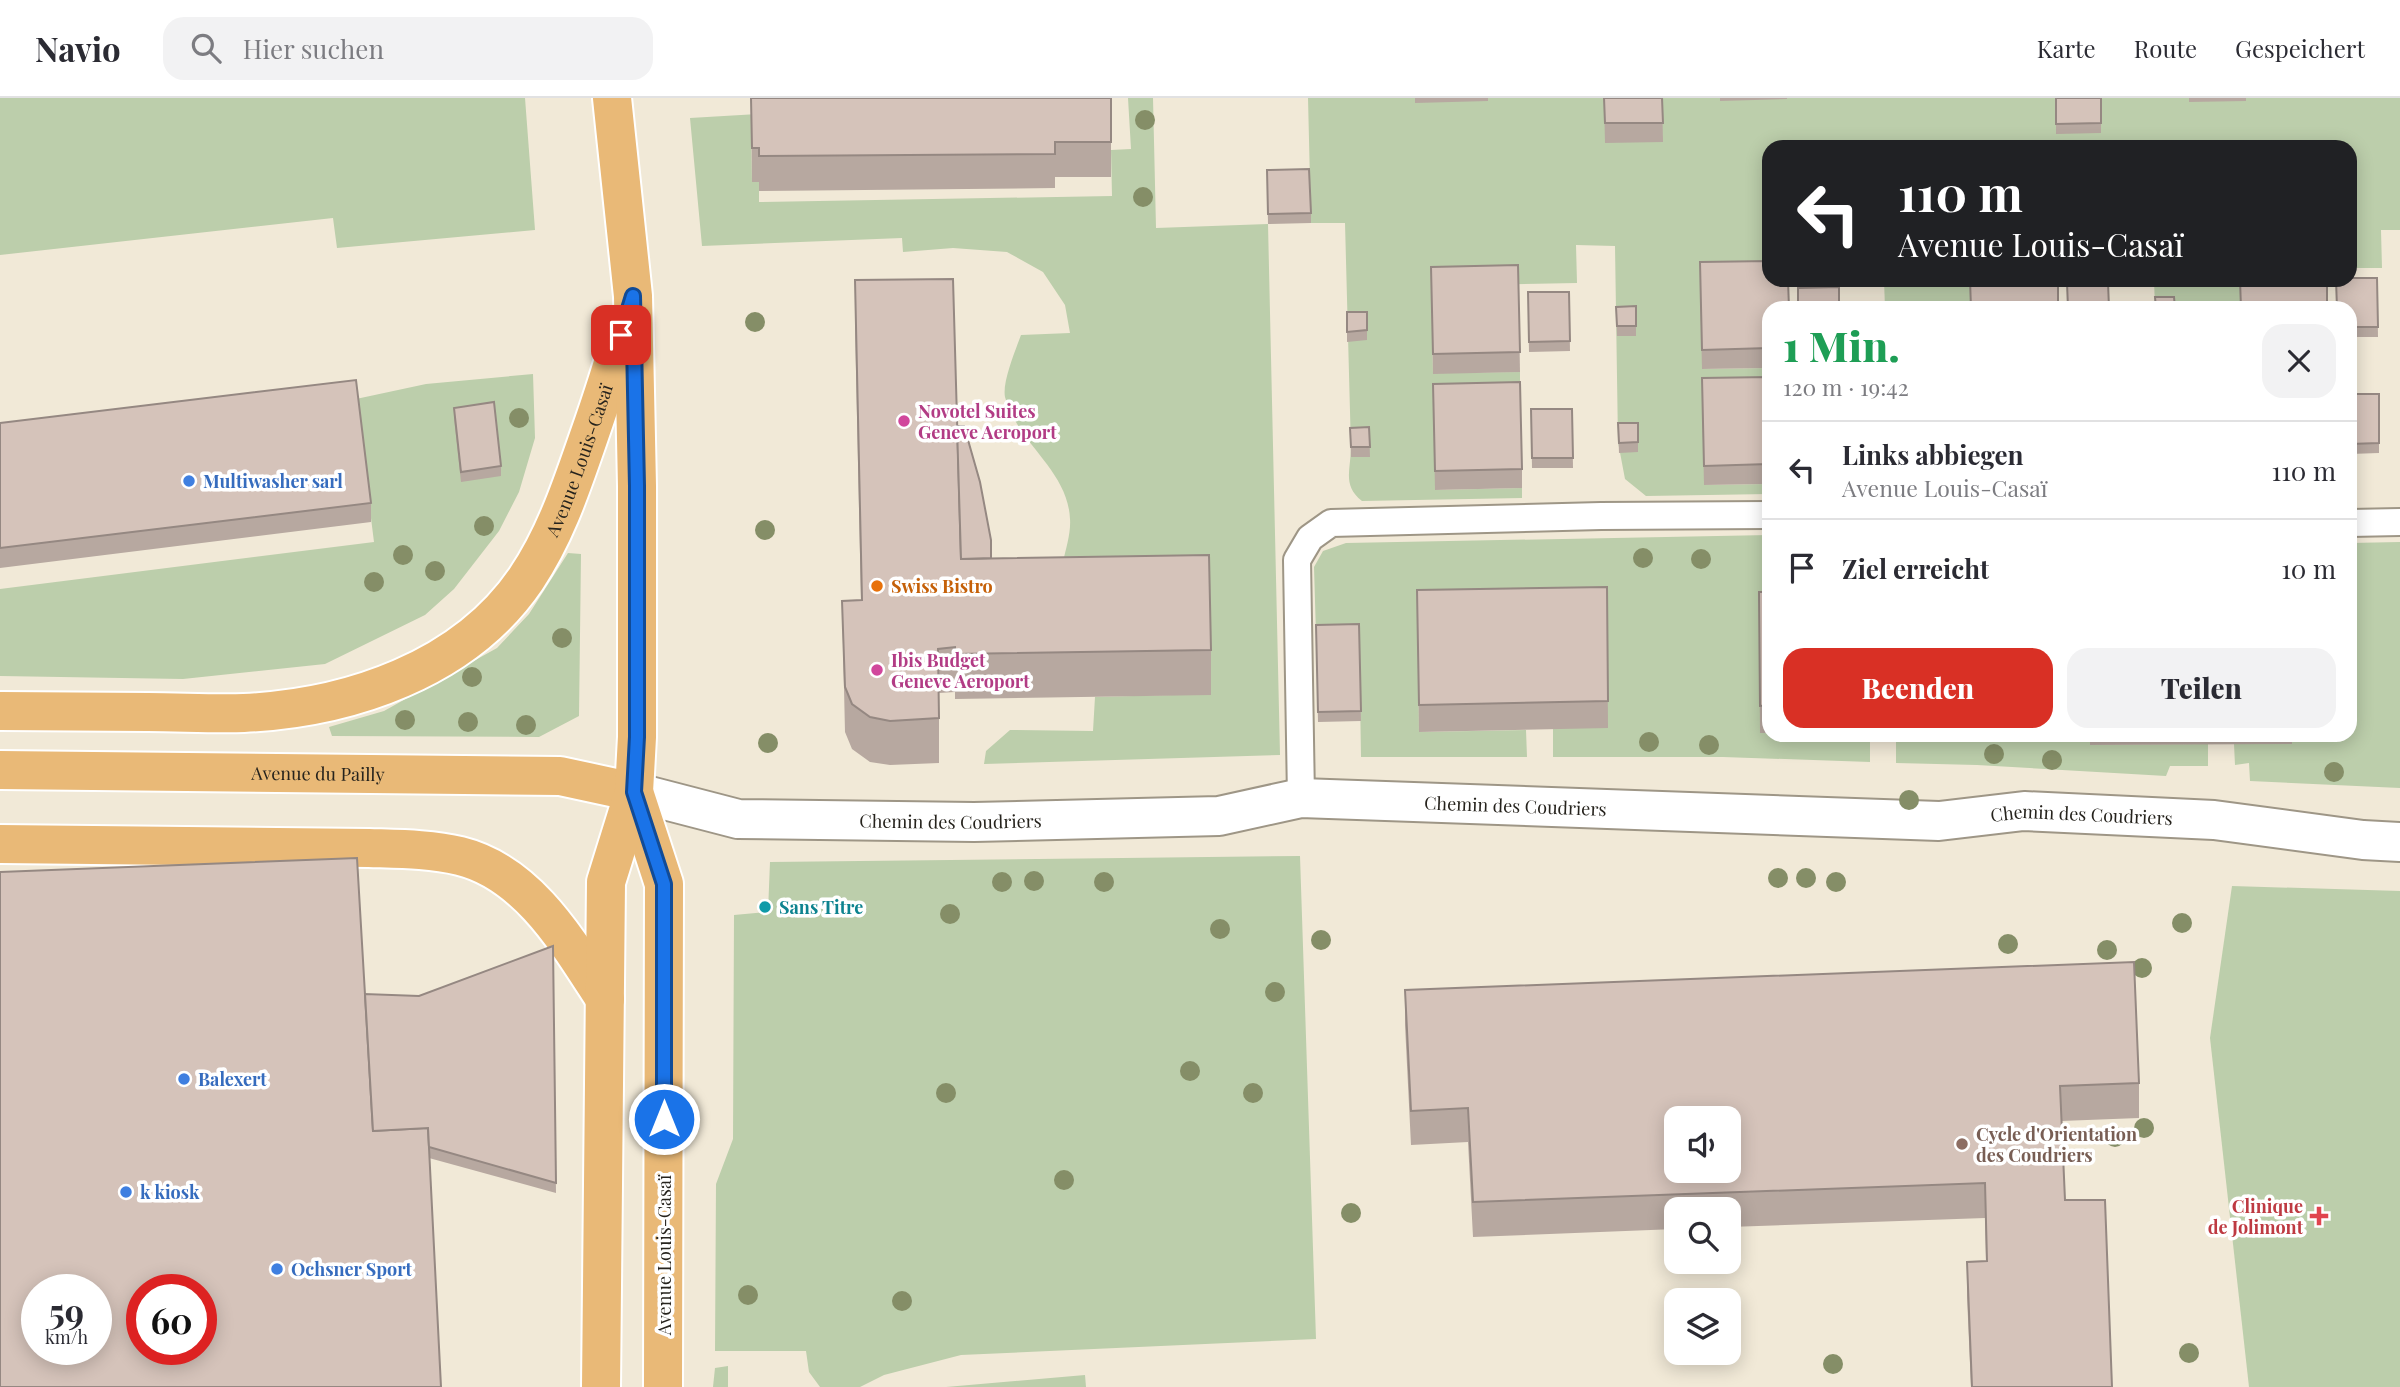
<!DOCTYPE html>
<html lang="de">
<head>
<meta charset="utf-8">
<style>
	:root { --surface:#fff; --page:#f2f2f3; --text:#2b2b33; --muted:#7c7c81; --line:#e1e1e2; --accent:#d93025 }
	body { margin:0; font-family:"Playfair Display",serif; background:var(--page); color:var(--text); height:100vh; display:flex; flex-direction:column; font-size:26px; white-space:nowrap }
	* { box-sizing:border-box; margin:0 }
	p { font-size:23px; color:var(--muted) }
	.icon { flex:none; width:38px; height:38px; fill:none; stroke:currentColor; stroke-width:2; stroke-linecap:round; stroke-linejoin:round }
	.map { position:relative; flex:1; overflow:hidden }
	.drawer { position:absolute; left:1762px; top:203px; width:595px; height:441px; display:flex; flex-direction:column; background:var(--surface); border-radius:21px; box-shadow:0 4px 18px #0003 }
	.drawer>* { flex:none }
	.banner { position:absolute; left:1762px; top:42px; width:595px; height:147px; border-radius:21px; box-shadow:0 4px 18px #0003; background:#202124; color:#fff; overflow:hidden }
	.fabs { position:absolute; left:1664px; top:1008px; display:grid; gap:14px }
	.fabs a { display:grid; place-items:center; width:77px; height:77px; border-radius:14px; background:var(--surface); box-shadow:0 4px 18px #0003; font-size:35px }
	.speed { position:absolute; left:21px; top:1176px; display:flex; gap:14px; font-size:35px; font-weight:700; text-align:center }
	.speed>* { display:grid; place-content:center; width:91px; height:91px; border-radius:50%; background:var(--surface); box-shadow:0 4px 18px #0003; line-height:1 }
	.speed small { font-size:18px; font-weight:400 }
	.speed .limit { border:10px solid #d22; background:#fff; color:#111 }
	.pin { position:absolute; display:grid; place-items:center; width:60px; height:60px; color:#fff; margin:-30px; border-radius:14px; box-shadow:0 4px 10px #0006 }
	.me { position:absolute; width:77px; margin:-38px; rotate:0deg; stroke-linejoin:round; filter:drop-shadow(0 0 5px #0008) }
	.turn { display:flex; align-items:center; gap:24px; height:147px; padding:0 21px; font-size:32px }
	.turn .icon { width:91px; height:91px; stroke-width:2.5 }
	.turn b { display:block; font-size:49px; line-height:60px }
	.round { display:grid; place-items:center; flex:none; width:74px; height:74px; border-radius:21px; background:var(--page) }
	.head { display:flex; align-items:center; justify-content:space-between; height:119px; padding:0 21px }
	h1 { font-size:42px; font-weight:800; line-height:52px; color:#1e9e55 }
	.primary-button { display:flex; gap:14px; margin-top:auto; padding:14px 21px }
	.primary-button a { flex:1; height:80px; border-radius:21px; background:var(--accent); color:#fff; font-size:28px; font-weight:800; line-height:80px; text-align:center }
	.primary-button a+a { background:var(--page); color:var(--text) }
	ul { padding:0; list-style:none }
	li { display:flex; align-items:center; gap:21px; height:98px; padding:0 21px; border-top:2px solid var(--line) }
	li div { flex:1 }
	li b { display:block; font-size:26px }
	li em { font-style:normal }
	header { display:flex; align-items:center; gap:42px; box-sizing:border-box; height:98px; padding:0 35px; background:var(--surface); border-bottom:2px solid var(--line) }
	header strong { font-size:33px }
	nav { display:flex; gap:38px; margin-inline-start:auto; font-size:24px }
	.search { width:490px; height:63px; background:var(--page); display:flex; align-items:center; gap:18px; box-sizing:border-box; padding:0 24px; border-radius:21px; color:var(--muted); font-size:26px }
	.map>svg:first-child { display:block }
</style>
</head>
<body>
<header>
<strong>Navio</strong>
<div class="search"><svg class="icon" aria-label="search" viewBox="0 0 24 24"><circle cx="10" cy="10" r="6"/><path d="M15 15l6 6"/></svg>Hier suchen</div>
<nav><a>Karte</a><a>Route</a><a>Gespeichert</a></nav>
</header>
<div class="map">
<svg width="2400" height="1289" viewBox="0 0 2400 1289">
	<rect width="100%" height="100%" fill="#f1e9d7"/>
	<g fill="#bcceab">
		<polygon points="0,0 525,0 535,132 337,150 333,120 0,157"/>
		<path d="M1128,0H1153L1156,130L1268,126L1280,657L984,666L986,653L1010,632L1093,633L1095,599L1211,596L1063,464C1066,450 1071,435 1070,421C1068,372 1017,345 1005,299C1002,284 1016,251 1021,237L1070,235L1065,207L1043,174L1007,154L953,150L903,154L902,140L702,148L690,20L758,16L751,26L752,84H759V104L1112,98L1111,52L1131,51Z"/>
		<path d="M1308,0H2400V132H2381L2382,170H2350V49H1769V182L1702,271L1769,270V298L1704,387L1769,386V396L1646,398L1625,381L1618,344L1615,148L1576,147L1577,185L1431,188L1433,275L1520,274V303L1435,392L1522,390V400L1362,403C1343,388 1350,374 1351,351L1345,125H1311Z"/>
		<polygon points="1884,182 1970,182 1970,210 1885,210"/>
		<polygon points="2154,182 2240,182 2240,210 2155,210"/>
		<polygon points="533,276 535,340 519,394 499,433 454,491 425,517 325,566 183,581 0,578 0,491 374,444 356,301 426,286"/>
		<polygon points="1769,437 1769,637 1870,637 1870,664 1723,659 1553,659 1553,631 1418,520 1419,634 1526,632 1527,659 1361,659 1359,536 1316,537 1314,469 1323,453 1346,445"/>
		<polygon points="2400,444 2400,690 2250,683 2249,665 2235,667 2234,646 2292,637 2350,637 2350,445"/>
		<polygon points="568,455 581,456 579,618 539,639 332,638 329,629 384,613 497,550 529,516"/>
		<polygon points="1896,637 2090,637 2090,647 2208,646 2208,668 2170,668 2166,678 1977,667 1896,665"/>
		<polygon points="1300,758 1316,1241 961,1257 884,1277 860,1289 820,1289 809,1274 806,1253 715,1253 716,1086 733,1041 734,817 768,814 770,764"/>
		<polygon points="2232,788 2400,793 2400,1289 2249,1289 2210,940"/>
		<polygon points="728,1268 728,1289 713,1289 715,1270"/>
		<polygon points="1085,1277 1086,1289 946,1289"/>
	</g>
	<g fill="none" stroke-linecap="round" stroke-linejoin="round">
		<defs>
			<g id="lane">
				<polyline points="2350,425 2400,424"/>
				<polyline points="1301,700 1297,462 1310,440 1331,425 1601,418 1769,417"/>
			</g>
			<g id="secondary">
				<path id="s1" d="M634,694L738,721L974,724L1219,718L1301,700L1939,723L2024,713L2214,722L2363,742L2400,744"/>
			</g>
			<g id="primary">
				<path id="s2" d="M0,613C49,613 99,614 148,614C180,614 212,616 244,615C349,610 464,572 526,481C555,438 571,390 588,341C601,304 613,268 623,230"/>
				<path id="s3" d="M0,672L560,678L634,694"/>
				<polyline points="634,694 664,786 663,1289"/>
				<path d="M0,746L369,750C399,751 430,751 460,758C529,775 569,846 605,901"/>
				<polyline points="601,1289 606,784 634,694 637,639 637,388 633,198 612,0"/>
			</g>
		</defs>
		<use href="#lane" stroke="#9e9686" stroke-width="30"/>
		<use href="#secondary" stroke="#9e9686" stroke-width="42"/>
		<use href="#primary" stroke="#fff" stroke-width="42"/>
		<use href="#lane" stroke="#fff" stroke-width="26"/>
		<use href="#secondary" stroke="#fff" stroke-width="38"/>
		<use href="#primary" stroke="#e9b977" stroke-width="38"/>
	</g>
	<g fill="#858e67">
		<circle cx="1145" cy="22" r="10"/>
		<circle cx="1143" cy="99" r="10"/>
		<circle cx="755" cy="224" r="10"/>
		<circle cx="519" cy="320" r="10"/>
		<circle cx="484" cy="428" r="10"/>
		<circle cx="765" cy="432" r="10"/>
		<circle cx="403" cy="457" r="10"/>
		<circle cx="1643" cy="460" r="10"/>
		<circle cx="1701" cy="461" r="10"/>
		<circle cx="435" cy="473" r="10"/>
		<circle cx="374" cy="484" r="10"/>
		<circle cx="562" cy="540" r="10"/>
		<circle cx="472" cy="579" r="10"/>
		<circle cx="405" cy="622" r="10"/>
		<circle cx="468" cy="624" r="10"/>
		<circle cx="526" cy="627" r="10"/>
		<circle cx="1649" cy="644" r="10"/>
		<circle cx="768" cy="645" r="10"/>
		<circle cx="1709" cy="647" r="10"/>
		<circle cx="1994" cy="656" r="10"/>
		<circle cx="2052" cy="662" r="10"/>
		<circle cx="2334" cy="674" r="10"/>
		<circle cx="1909" cy="702" r="10"/>
		<circle cx="1778" cy="780" r="10"/>
		<circle cx="1806" cy="780" r="10"/>
		<circle cx="1034" cy="783" r="10"/>
		<circle cx="1002" cy="784" r="10"/>
		<circle cx="1104" cy="784" r="10"/>
		<circle cx="1836" cy="784" r="10"/>
		<circle cx="950" cy="816" r="10"/>
		<circle cx="2182" cy="825" r="10"/>
		<circle cx="1220" cy="831" r="10"/>
		<circle cx="1321" cy="842" r="10"/>
		<circle cx="2008" cy="846" r="10"/>
		<circle cx="2107" cy="852" r="10"/>
		<circle cx="2142" cy="870" r="10"/>
		<circle cx="1275" cy="894" r="10"/>
		<circle cx="1190" cy="973" r="10"/>
		<circle cx="946" cy="995" r="10"/>
		<circle cx="1253" cy="995" r="10"/>
		<circle cx="2144" cy="1030" r="10"/>
		<circle cx="2115" cy="1039" r="10"/>
		<circle cx="1064" cy="1082" r="10"/>
		<circle cx="1351" cy="1115" r="10"/>
		<circle cx="748" cy="1197" r="10"/>
		<circle cx="902" cy="1203" r="10"/>
		<circle cx="2189" cy="1255" r="10"/>
		<circle cx="1833" cy="1266" r="10"/>
	</g>
	<g fill="#b7a8a0">
		<polygon points="751,0 1111,0 1111,79 1055,79 1055,90 759,93 759,84 752,84"/>
		<polygon points="1415,0 1488,0 1488,3 1415,5"/>
		<polygon points="1604,0 1662,0 1663,44 1605,45"/>
		<polygon points="1720,0 1787,0 1787,1 1720,3"/>
		<polygon points="2056,0 2101,0 2101,35 2056,36"/>
		<polygon points="2189,0 2246,0 2246,3 2189,4"/>
		<polygon points="1267,72 1311,115 1311,125 1268,126"/>
		<polygon points="1518,167 1520,274 1433,276 1431,188"/>
		<polygon points="2377,180 2378,239 2350,239 2350,210"/>
		<polygon points="855,182 957,328 991,460 1211,552 1211,597 955,601 955,594 939,595 939,665 890,667 870,664 852,651 845,634 842,503 861,502 855,227"/>
		<polygon points="1700,184 1769,210 1769,270 1702,271"/>
		<polygon points="1528,194 1569,194 1570,253 1529,254"/>
		<polygon points="1636,208 1636,238 1617,238 1616,209"/>
		<polygon points="1347,214 1367,214 1367,242 1347,244"/>
		<polygon points="1769,279 1769,386 1704,387 1702,299"/>
		<polygon points="1433,286 1522,371 1522,390 1435,392"/>
		<polygon points="2350,296 2379,296 2379,355 2350,356"/>
		<polygon points="454,310 501,368 501,378 461,384 454,320"/>
		<polygon points="1531,311 1572,311 1573,370 1532,370"/>
		<polygon points="0,325 371,405 371,424 0,470"/>
		<polygon points="1618,325 1638,325 1638,354 1619,355"/>
		<polygon points="1369,329 1370,359 1351,359 1350,330"/>
		<polygon points="1607,489 1608,630 1419,634 1417,492"/>
		<polygon points="1759,494 1769,494 1769,635 1760,635"/>
		<polygon points="1359,526 1361,623 1318,624 1316,527"/>
		<polygon points="2090,637 2292,637 2292,646 2090,647"/>
		<polygon points="553,848 556,1095 429,1060 365,896 419,898"/>
		<polygon points="1405,892 2139,985 2139,1020 2061,1023 2065,1102 2112,1289 1971,1289 1967,1198 1967,1164 1986,1163 1985,1120 1729,1129 1729,1111 1676,1111 1676,1131 1473,1139 1468,1044 1411,1047 1405,927"/>
	</g>
	<g fill="#d5c3ba" stroke="#958882" stroke-width="2" fill-rule="evenodd">
		<polygon points="751,0 1111,0 1111,44 1055,44 1055,56 759,58 759,50 752,50"/>
		<polygon points="1604,0 1662,0 1663,25 1605,25"/>
		<polygon points="2056,0 2101,0 2101,25 2056,26"/>
		<polygon points="1309,71 1311,115 1268,116 1267,72"/>
		<polygon points="1769,163 1769,182 1788,182 1789,210 1769,210 1769,250 1702,252 1700,164"/>
		<polygon points="1518,167 1520,254 1433,256 1431,169"/>
		<polygon points="2350,180 2377,180 2378,229 2350,229 2350,210 2337,210 2336,182 2350,182"/>
		<polygon points="953,181 961,461 1209,457 1211,552 955,556 955,549 938,551 939,620 890,623 870,619 852,606 845,589 842,503 862,502 855,182"/>
		<polygon points="1970,182 2058,182 2058,210 1971,210"/>
		<polygon points="2240,182 2327,182 2327,210 2241,210"/>
		<polygon points="2108,184 2109,210 2068,210 2067,185"/>
		<polygon points="1839,189 1839,210 1798,210 1798,190"/>
		<polygon points="1528,194 1569,194 1570,243 1529,244"/>
		<polygon points="2155,199 2174,199 2175,210 2156,210"/>
		<rect x="1885" y="204" width="19" height="6"/>
		<polygon points="1636,208 1636,228 1617,228 1616,209"/>
		<polygon points="1347,214 1367,214 1367,232 1347,234"/>
		<polygon points="1769,279 1769,366 1704,368 1702,280"/>
		<polygon points="356,282 371,405 0,450 0,325"/>
		<polygon points="1520,284 1522,371 1435,373 1433,286"/>
		<polygon points="2350,296 2379,296 2379,345 2350,346"/>
		<polygon points="494,304 501,368 461,374 454,310"/>
		<polygon points="1531,311 1572,311 1573,360 1532,360"/>
		<polygon points="1618,325 1638,325 1638,344 1619,345"/>
		<polygon points="957,328 964,328 980,384 991,442 991,460 961,461"/>
		<polygon points="1369,329 1370,349 1351,349 1350,330"/>
		<polygon points="1607,489 1608,603 1419,607 1417,492"/>
		<polygon points="1759,494 1769,494 1769,607 1760,608"/>
		<polygon points="1359,526 1361,613 1318,614 1316,527"/>
		<path d="M357,760L373,1033L428,1030L441,1289H0V774ZM37,1192H96V1251H37ZM142,1192H201V1251H142Z"/>
		<polygon points="553,848 556,1085 429,1049 428,1030 373,1033 365,896 419,898"/>
		<path d="M2134,864L2139,985L2060,988L2065,1102H2105L2112,1289H1972L1967,1164L1987,1163L1985,1085L1473,1104L1468,1010L1411,1013L1405,892ZM1676,1020H1729V1073H1676Z"/>
	</g>
	<g fill="none" stroke-linecap="round" stroke-linejoin="round">
		<defs>
			<polyline id="route" points="621,237 633,198 637,388 637,639 634,694 664,786 664,1021"/>
		</defs>
		<use href="#route" stroke="#114b97" stroke-width="18"/>
		<use href="#route" stroke="#1a73e8" stroke-width="12"/>
	</g>
	<g fill="#d1479c" stroke="#fff" stroke-width="2.5">
		<circle cx="904" cy="323" r="7"/>
		<circle cx="877" cy="572" r="7"/>
	</g>
	<g fill="#3f7fe0" stroke="#fff" stroke-width="2.5">
		<circle cx="189" cy="383" r="7"/>
		<circle cx="184" cy="981" r="7"/>
		<circle cx="126" cy="1094" r="7"/>
		<circle cx="277" cy="1171" r="7"/>
	</g>
	<circle fill="#e8710a" stroke="#fff" stroke-width="2.5" cx="877" cy="488" r="7"/>
	<circle fill="#0f9aa8" stroke="#fff" stroke-width="2.5" cx="765" cy="809" r="7"/>
	<circle fill="#8d6e63" stroke="#fff" stroke-width="2.5" cx="1962" cy="1046" r="7"/>
	<path fill="#e0444e" stroke="#fff" stroke-width="2.5" d="M2315.5 1107.5h7v7h7v7h-7v7h-7v-7h-7v-7h7z"/>
	<g text-anchor="middle" dominant-baseline="central" stroke-width="7" stroke-linejoin="round" paint-order="stroke">
		<g font-size="18" font-weight="bold" fill="#b23c85" stroke="#fff" text-anchor="start">
			<text x="918" y="313">Novotel Suites<tspan x="918" dy="21">Geneve Aeroport</tspan></text>
			<text x="891" y="562">Ibis Budget<tspan x="891" dy="21">Geneve Aeroport</tspan></text>
		</g>
		<g font-size="18" fill="#26231d" stroke="#fff">
			<text stroke="none"><textPath href="#s2" startOffset="698">Avenue Louis-Casaï</textPath></text>
			<text stroke="none"><textPath href="#s3" startOffset="318">Avenue du Pailly</textPath></text>
			<text stroke="none"><textPath href="#s1" startOffset="887">Chemin des Coudriers</textPath></text>
			<text stroke="none"><textPath href="#s1" startOffset="1454">Chemin des Coudriers</textPath></text>
			<text stroke="none"><textPath href="#s1" startOffset="320">Chemin des Coudriers</textPath></text>
			<text transform="translate(664 1157) rotate(-90)">Avenue Louis-Casaï</text>
		</g>
		<g font-size="18" font-weight="bold" fill="#366cbe" stroke="#fff" text-anchor="start">
			<text x="203" y="383">Multiwasher sarl</text>
			<text x="198" y="981">Balexert</text>
			<text x="140" y="1094">k kiosk</text>
			<text x="291" y="1171">Ochsner Sport</text>
		</g>
		<g font-size="18" font-weight="bold" fill="#c56008" stroke="#fff" text-anchor="start">
			<text x="891" y="488">Swiss Bistro</text>
		</g>
		<g font-size="18" font-weight="bold" fill="#0d838f" stroke="#fff" text-anchor="start">
			<text x="779" y="809">Sans Titre</text>
		</g>
		<g font-size="18" font-weight="bold" fill="#785e54" stroke="#fff" text-anchor="start">
			<text x="1976" y="1036">Cycle d'Orientation<tspan x="1976" dy="21">des Coudriers</tspan></text>
		</g>
		<g font-size="18" font-weight="bold" fill="#be3a42" stroke="#fff" text-anchor="end">
			<text x="2303" y="1108">Clinique<tspan x="2303" dy="21">de Jolimont</tspan></text>
		</g>
	</g>
</svg>
<div class="fabs">
<a><svg class="icon" aria-label="sound" viewBox="0 0 24 24"><path d="M4 9h4l5-4v14l-5-4H4zM17 9q2 3 0 6"/></svg></a>
<a><svg class="icon" aria-label="search" viewBox="0 0 24 24"><circle cx="10" cy="10" r="6"/><path d="M15 15l6 6"/></svg></a>
<a><svg class="icon" aria-label="layers" viewBox="0 0 24 24"><path d="M12 4l9 5-9 5-9-5zM3 14l9 5 9-5"/></svg></a>
</div>
<div class="speed"><div>59<small>km/h</small></div><div class="limit">60</div></div>
<div class="pin" style="left:621px;top:237px;background:#d93025"><svg class="icon" aria-label="arrive" viewBox="0 0 24 24"><path d="M6 21V4h12l-3 4 3 4H6"/></svg></div>
<svg class="me" style="left:664px;top:1021px" viewBox="-20 -20 40 40"><circle r="17" fill="#1a73e8" stroke="#fff" stroke-width="3"/><path d="M0-11L8 9 0 5-8 9z" fill="#fff"/></svg>
<div class="banner">
<div class="turn"><svg class="icon" aria-label="left" viewBox="0 0 24 24"><path d="M17 20v-9H6M10 6l-5 5 5 5"/></svg><div><b>110 m</b>Avenue Louis-Casaï</div></div>
</div>
<section class="drawer">
<div class="head"><div><h1>1 Min.</h1><p>120 m · 19:42</p></div><a class="round"><svg class="icon" aria-label="close" viewBox="0 0 24 24"><path d="M6 6l12 12M18 6L6 18"/></svg></a></div>
<ul>
<li><svg class="icon" aria-label="left" viewBox="0 0 24 24"><path d="M17 20v-9H6M10 6l-5 5 5 5"/></svg><div><b>Links abbiegen</b><p>Avenue Louis-Casaï</p></div><em>110 m</em></li>
<li><svg class="icon" aria-label="arrive" viewBox="0 0 24 24"><path d="M6 21V4h12l-3 4 3 4H6"/></svg><div><b>Ziel erreicht</b></div><em>10 m</em></li>
</ul>
<div class="primary-button"><a>Beenden</a><a>Teilen</a></div>
</section>
</div>
</body>
</html>
